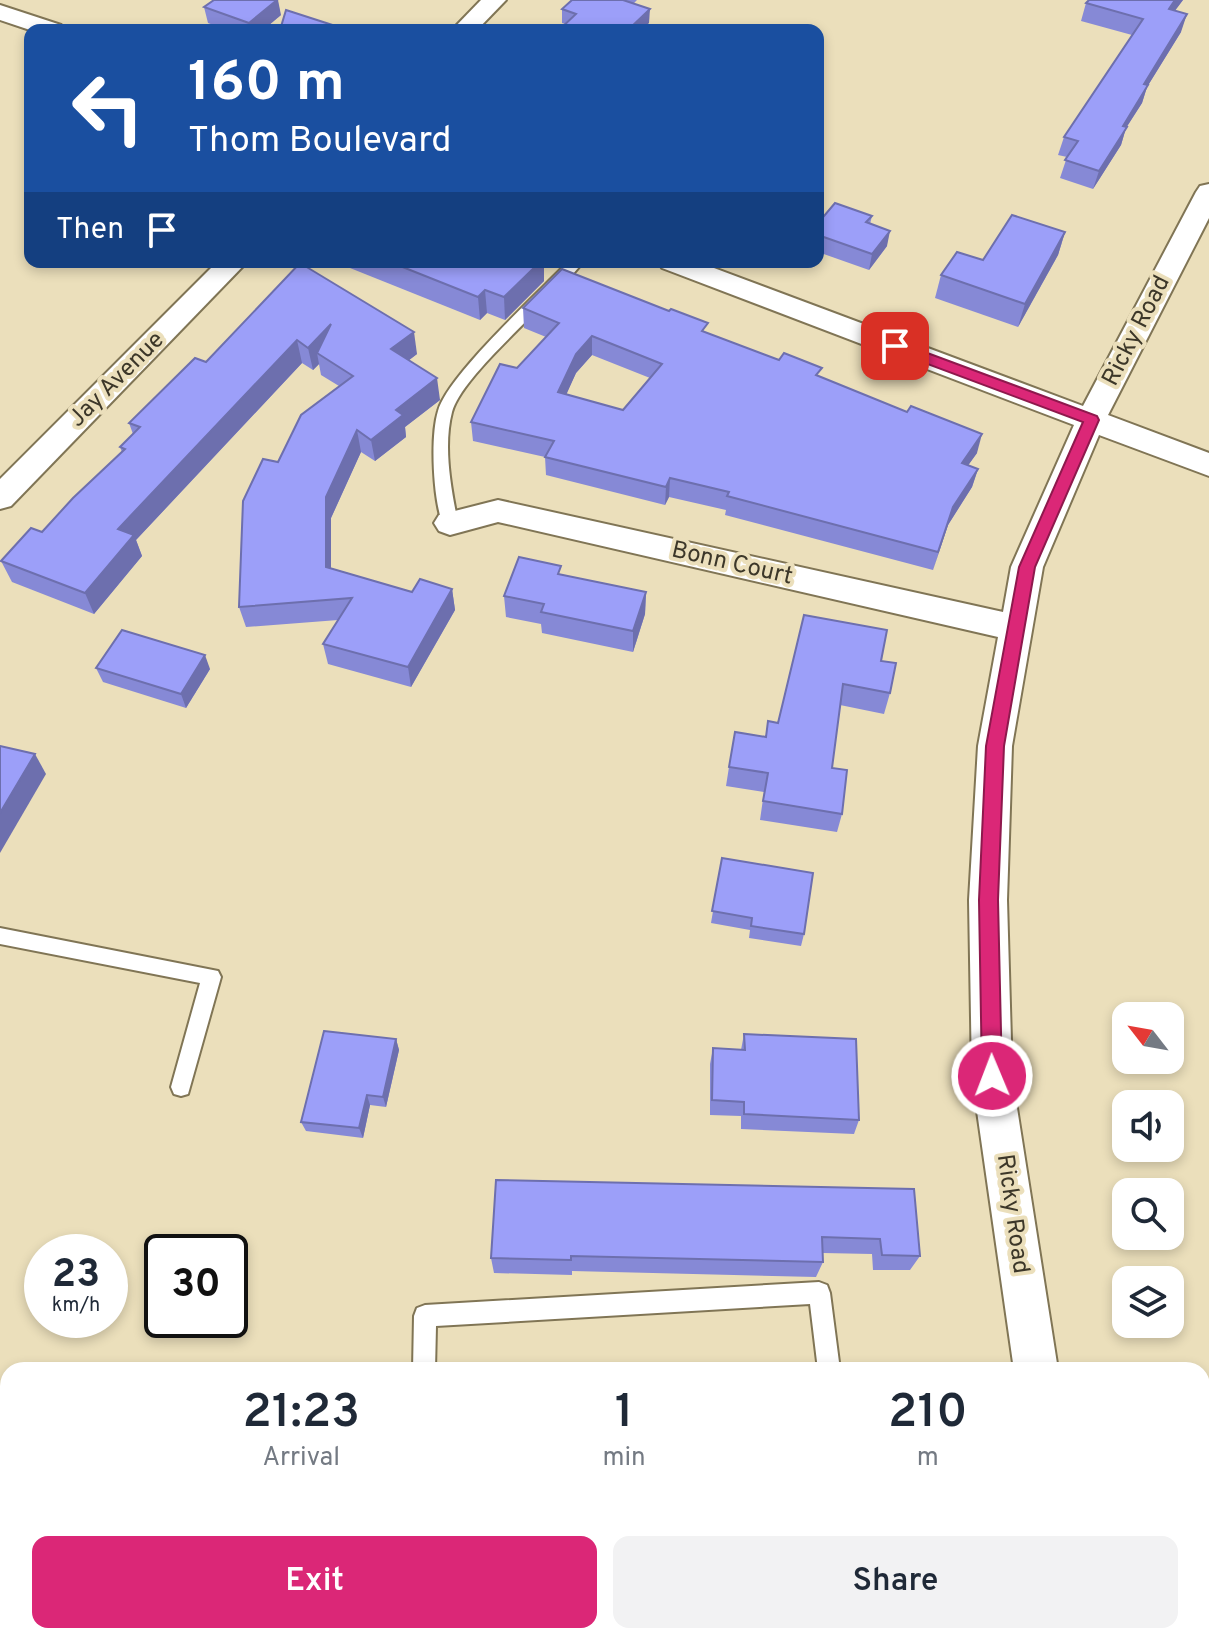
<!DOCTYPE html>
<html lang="en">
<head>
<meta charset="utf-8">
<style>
	:root { --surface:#fff; --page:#f2f2f3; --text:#1f2937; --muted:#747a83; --accent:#db2777 }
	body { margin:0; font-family:Overpass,sans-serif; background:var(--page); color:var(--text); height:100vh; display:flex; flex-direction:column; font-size:30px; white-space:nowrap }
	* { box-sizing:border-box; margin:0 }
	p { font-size:26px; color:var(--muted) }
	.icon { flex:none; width:44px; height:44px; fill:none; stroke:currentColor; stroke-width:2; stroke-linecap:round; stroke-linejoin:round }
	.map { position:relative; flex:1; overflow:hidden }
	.panel { position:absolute; left:0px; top:1362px; width:1210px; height:282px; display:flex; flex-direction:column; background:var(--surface); border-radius:24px 24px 0 0; box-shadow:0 4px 12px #0003 }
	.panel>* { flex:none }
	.top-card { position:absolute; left:24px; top:24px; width:800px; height:244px; border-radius:16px; box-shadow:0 4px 12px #0003; background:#1a4fa0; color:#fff; overflow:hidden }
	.needle { width:52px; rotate:301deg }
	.controls { position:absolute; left:1112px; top:1002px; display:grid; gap:16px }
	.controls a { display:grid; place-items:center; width:72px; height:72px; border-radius:16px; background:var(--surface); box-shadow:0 4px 12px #0003; font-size:40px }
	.speed { position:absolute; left:24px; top:1234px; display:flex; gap:16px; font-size:40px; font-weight:700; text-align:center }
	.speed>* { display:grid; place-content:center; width:104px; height:104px; border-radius:50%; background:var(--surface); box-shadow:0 4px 12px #0003; line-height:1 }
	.speed small { font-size:20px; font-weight:400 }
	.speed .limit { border:4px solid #111; border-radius:12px; background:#fff; color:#111 }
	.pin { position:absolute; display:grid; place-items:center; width:68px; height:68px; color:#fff; margin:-34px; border-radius:16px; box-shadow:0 4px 12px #0006 }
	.me { position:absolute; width:88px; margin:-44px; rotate:359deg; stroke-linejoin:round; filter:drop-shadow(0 0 6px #0008) }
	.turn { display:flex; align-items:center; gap:28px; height:168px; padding:0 32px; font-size:36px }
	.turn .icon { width:104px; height:104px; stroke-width:2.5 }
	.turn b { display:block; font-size:56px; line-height:68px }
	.then { display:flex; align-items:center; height:76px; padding:0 32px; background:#0003; gap:16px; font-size:30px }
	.eta { display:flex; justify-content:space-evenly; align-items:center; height:136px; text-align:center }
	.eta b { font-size:48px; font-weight:600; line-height:56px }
	.action { display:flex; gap:16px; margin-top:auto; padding:16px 32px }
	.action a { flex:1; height:92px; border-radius:16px; background:var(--accent); color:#fff; font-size:32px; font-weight:600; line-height:92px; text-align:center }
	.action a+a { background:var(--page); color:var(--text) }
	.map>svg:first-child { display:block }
</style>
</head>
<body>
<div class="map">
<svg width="1209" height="1643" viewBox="0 0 1209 1643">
	<rect width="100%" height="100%" fill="#ebdfbb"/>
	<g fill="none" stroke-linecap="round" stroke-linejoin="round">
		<defs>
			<g id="service">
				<path d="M568,262H583C555,299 462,374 452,412C443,446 451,489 458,523L456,527H444C433,503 430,437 438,411C447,376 539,292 568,262Z"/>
				<polygon points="0,928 218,971 221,977 188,1094 181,1096 174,1094 171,1087 200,983 0,944"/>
				<polygon points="819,1282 827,1285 830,1293 840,1370 818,1370 810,1304 436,1326 435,1370 413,1370 414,1316 417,1308 425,1305"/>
				<rect x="270" y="1636" width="24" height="7"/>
				<polygon points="441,1636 508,1636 505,1643 438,1643"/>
				<polygon points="733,1636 757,1636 758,1643 734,1643"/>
				<polygon points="955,1636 979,1636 980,1643 956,1643"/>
			</g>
			<g id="minor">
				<polygon points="481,0 506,0 477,30 452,30"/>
				<polygon points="0,5 61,25 65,30 30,30 0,20"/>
				<polygon points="1209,184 1209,218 1108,415 1209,453 1209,476 1099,435 1043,567 1012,746 1007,900 1012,1076 1058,1370 1014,1370 972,1076 969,900 978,746 998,637 498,522 450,535 439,531 434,523 439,515 498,500 1003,612 1011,567 1074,425 662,268 658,262 698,262 1083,406 1196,192 1200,186"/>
				<polygon points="217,262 247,262 11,506 0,509 0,479"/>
				<polygon points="1079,1636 1127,1636 1129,1643 1081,1643"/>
			</g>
		</defs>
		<use href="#service" stroke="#807555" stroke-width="4"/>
		<use href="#minor" stroke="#807555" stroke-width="4"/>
		<use href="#service" fill="#fff" fill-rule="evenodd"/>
		<use href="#minor" fill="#fff" fill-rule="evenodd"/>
	</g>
	<g fill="#8689d6" fill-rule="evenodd">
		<polygon points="572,0 637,0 634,3 649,23 565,24 562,23 562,9"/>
		<polygon points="1089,0 1183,0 1175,10 1181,32 1147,87 1142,103 1126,128 1121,145 1093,189 1060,178 1067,157 1058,155 1064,137 1132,35 1081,21 1086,3"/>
		<polygon points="204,7 281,15 263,30 227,30 208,23"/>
		<polygon points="872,216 870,224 887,246 869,270 818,252 818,223"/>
		<polygon points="1065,232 1058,255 1018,327 935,298 941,275"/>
		<polygon points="335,262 544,262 544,281 505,320 487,313 480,320"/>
		<polygon points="300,263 417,354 409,360 440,400 405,427 406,437 375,461 361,452 331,518 331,568 412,592 452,589 455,610 411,687 328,664 323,644 338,620 246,627 239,607 278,462 339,386 321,375 319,364 313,370 302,363 136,540 142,556 94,614 12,582 1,561 42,532 122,452 120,447 133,434 129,423 206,362"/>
		<path d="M523,308L707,333L821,377L977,453L968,465L978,469L972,487L948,525L933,570L725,515L726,510L669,497L665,505L546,475L545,457L473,441L471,422L546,337L524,328ZM592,355L650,378L623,410L566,394L576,373Z"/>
		<polygon points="561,575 646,592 645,614 633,652 542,633 541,624 506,617 504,596"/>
		<polygon points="881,661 890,693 884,714 840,705 832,768 842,814 837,832 760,820 764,792 726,786 729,767 766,737 778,723"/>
		<polygon points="96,668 210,669 186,708 103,682"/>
		<polygon points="722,858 804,934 801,946 749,938 750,930 711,923"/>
		<polygon points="744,1034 859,1120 854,1134 741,1129 741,1116 710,1115 710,1064 713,1048 741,1050"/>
		<polygon points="396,1039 399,1050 386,1107 370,1105 363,1138 306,1131 301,1122"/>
		<polygon points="914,1189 920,1256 910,1270 873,1270 872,1254 823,1253 823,1262 816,1277 572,1271 572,1275 494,1273 491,1258"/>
		<polygon points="8,1442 8,1569 0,1570 0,1443"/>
		<polygon points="819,1636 930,1636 931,1643 820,1643"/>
	</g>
	<g fill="#6d6fae">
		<polygon points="277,0 278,0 281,15 263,30 250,30 249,23"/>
		<polygon points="1175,0 1183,0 1163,27 1169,9"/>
		<polygon points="650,9 649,23 642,30 628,30"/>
		<polygon points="1187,14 1181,32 1147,87 1142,103 1126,128 1121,145 1093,189 1099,171 1144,84"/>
		<polygon points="890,231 887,246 869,270 872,254"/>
		<polygon points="1065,232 1058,255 1018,327 1025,304"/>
		<polygon points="540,262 544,262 544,281 505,320 504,297"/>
		<polygon points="485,290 487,313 480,320 478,297"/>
		<polygon points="331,324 317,353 319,364 313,370 308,348"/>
		<polygon points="414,332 417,354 395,371 391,349"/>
		<polygon points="592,336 592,355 576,373 559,411 558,392 576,354"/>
		<polygon points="297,340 302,363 136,540 142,556 94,614 85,593 118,529"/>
		<polygon points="437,378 440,400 405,427 406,437 375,461 371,440 396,410"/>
		<polygon points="357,430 361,452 331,518 331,587 326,567 326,497"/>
		<polygon points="982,434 977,453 957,481 962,463"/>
		<polygon points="978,469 972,487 948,525 933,570 953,507"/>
		<polygon points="670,478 669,497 665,505 666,487"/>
		<polygon points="452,589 455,610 411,687 408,667"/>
		<polygon points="646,592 645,614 633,652 633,631"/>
		<polygon points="205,655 210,669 186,708 181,694"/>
		<polygon points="35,754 46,774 0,853 0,813"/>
		<polygon points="396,1039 399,1050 386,1107 383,1097"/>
		<polygon points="367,1095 370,1105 363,1138 359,1128"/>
	</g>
	<g fill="#9c9ff9" stroke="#6d6fae" stroke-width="2" fill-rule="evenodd">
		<polygon points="214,0 277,0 249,23 204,7"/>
		<polygon points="572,0 623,0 650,9 628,30 559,30 576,14 562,9"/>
		<polygon points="1089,0 1175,0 1169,9 1187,14 1144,84 1148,85 1123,126 1127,127 1099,171 1065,160 1078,141 1064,137 1143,19 1086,3"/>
		<polygon points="286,10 348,30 280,30"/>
		<polygon points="835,203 872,216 866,222 890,231 872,254 818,235 818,223"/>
		<polygon points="1012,215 1065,232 1025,304 941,275 957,252 983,260"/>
		<polygon points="390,262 540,262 504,297 485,290 478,297"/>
		<polygon points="300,263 414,332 391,349 437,378 396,410 403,415 371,440 357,430 326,497 326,567 412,592 420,579 452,589 408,667 323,644 352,598 239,607 243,501 263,459 278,462 301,415 353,376 317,353 331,324 308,348 297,340 118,529 134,535 85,593 1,561 31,528 42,532 73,498 125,449 120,447 140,427 129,423 195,358 206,362"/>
		<path d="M562,269L669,311L671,309L708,323L702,331L779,360L784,353L822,368L816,375L907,412L911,406L982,434L962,463L978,469L953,507L938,552L727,496L729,492L670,478L666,487L545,457L554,441L471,422L500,364L517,368L559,323L523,308ZM592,336L662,364L623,410L558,392L576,354Z"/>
		<polygon points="519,557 561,566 558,574 646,592 633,631 541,612 544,604 504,596"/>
		<polygon points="804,615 887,630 881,661 896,663 890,693 843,684 832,768 847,770 842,814 763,801 768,773 729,767 735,732 766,737 768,721 778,723"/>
		<polygon points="122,630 205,655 181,694 96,668"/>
		<polygon points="0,746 35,754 0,813"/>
		<polygon points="722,858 813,873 804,934 751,926 752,918 712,911"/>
		<polygon points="324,1031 396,1039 383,1097 367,1095 359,1128 301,1122"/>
		<polygon points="744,1034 856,1039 859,1120 744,1114 744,1102 712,1100 713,1048 745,1050"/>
		<polygon points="496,1180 914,1189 920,1256 882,1255 880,1239 822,1237 823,1262 571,1256 571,1260 491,1258"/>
		<polygon points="8,1442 8,1564 0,1564 0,1443"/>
		<polygon points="826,1636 930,1636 931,1643 827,1643"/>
	</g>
	<polygon fill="#db2777" stroke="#8e194d" stroke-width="2" points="895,341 1097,416 1099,420 1035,567 1004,746 998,900 1002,1076 999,1082 992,1085 984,1082 982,1076 979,900 986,746 1019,567 1083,422 890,350 888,346"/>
	<g text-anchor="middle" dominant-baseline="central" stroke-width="8" stroke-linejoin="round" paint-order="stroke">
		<g font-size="24" fill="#3c3729" stroke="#ebdfbb">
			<text transform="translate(1137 331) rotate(-63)">Ricky Road</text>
			<text transform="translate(117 380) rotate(-45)">Jay Avenue</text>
			<text transform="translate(732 564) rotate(13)">Bonn Court</text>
			<text transform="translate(1012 1214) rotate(82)">Ricky Road</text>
		</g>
	</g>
</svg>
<div class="controls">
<a><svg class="needle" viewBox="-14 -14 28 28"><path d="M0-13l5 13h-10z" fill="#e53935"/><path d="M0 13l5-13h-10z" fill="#747a83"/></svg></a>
<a><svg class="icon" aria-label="sound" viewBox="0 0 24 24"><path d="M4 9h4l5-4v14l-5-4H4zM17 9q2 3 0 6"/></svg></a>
<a><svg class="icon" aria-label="search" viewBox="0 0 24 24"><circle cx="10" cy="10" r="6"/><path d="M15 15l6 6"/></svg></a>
<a><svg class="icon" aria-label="layers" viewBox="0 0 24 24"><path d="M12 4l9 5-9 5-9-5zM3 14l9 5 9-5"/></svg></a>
</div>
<div class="speed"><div>23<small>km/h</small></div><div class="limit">30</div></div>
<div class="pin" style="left:895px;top:346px;background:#d93025"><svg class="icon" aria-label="arrive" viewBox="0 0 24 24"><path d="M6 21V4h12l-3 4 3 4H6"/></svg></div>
<svg class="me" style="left:992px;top:1076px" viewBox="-20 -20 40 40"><circle r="17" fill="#db2777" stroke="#fff" stroke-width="3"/><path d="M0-11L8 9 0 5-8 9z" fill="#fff"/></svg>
<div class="top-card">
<div class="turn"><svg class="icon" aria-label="left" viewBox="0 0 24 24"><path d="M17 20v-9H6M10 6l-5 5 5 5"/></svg><div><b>160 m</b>Thom Boulevard</div></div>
<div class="then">Then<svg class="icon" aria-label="arrive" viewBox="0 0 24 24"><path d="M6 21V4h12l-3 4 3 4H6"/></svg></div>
</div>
<section class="panel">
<div class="eta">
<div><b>21:23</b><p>Arrival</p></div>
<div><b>1</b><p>min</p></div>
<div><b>210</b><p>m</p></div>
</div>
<div class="action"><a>Exit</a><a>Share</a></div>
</section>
</div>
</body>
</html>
